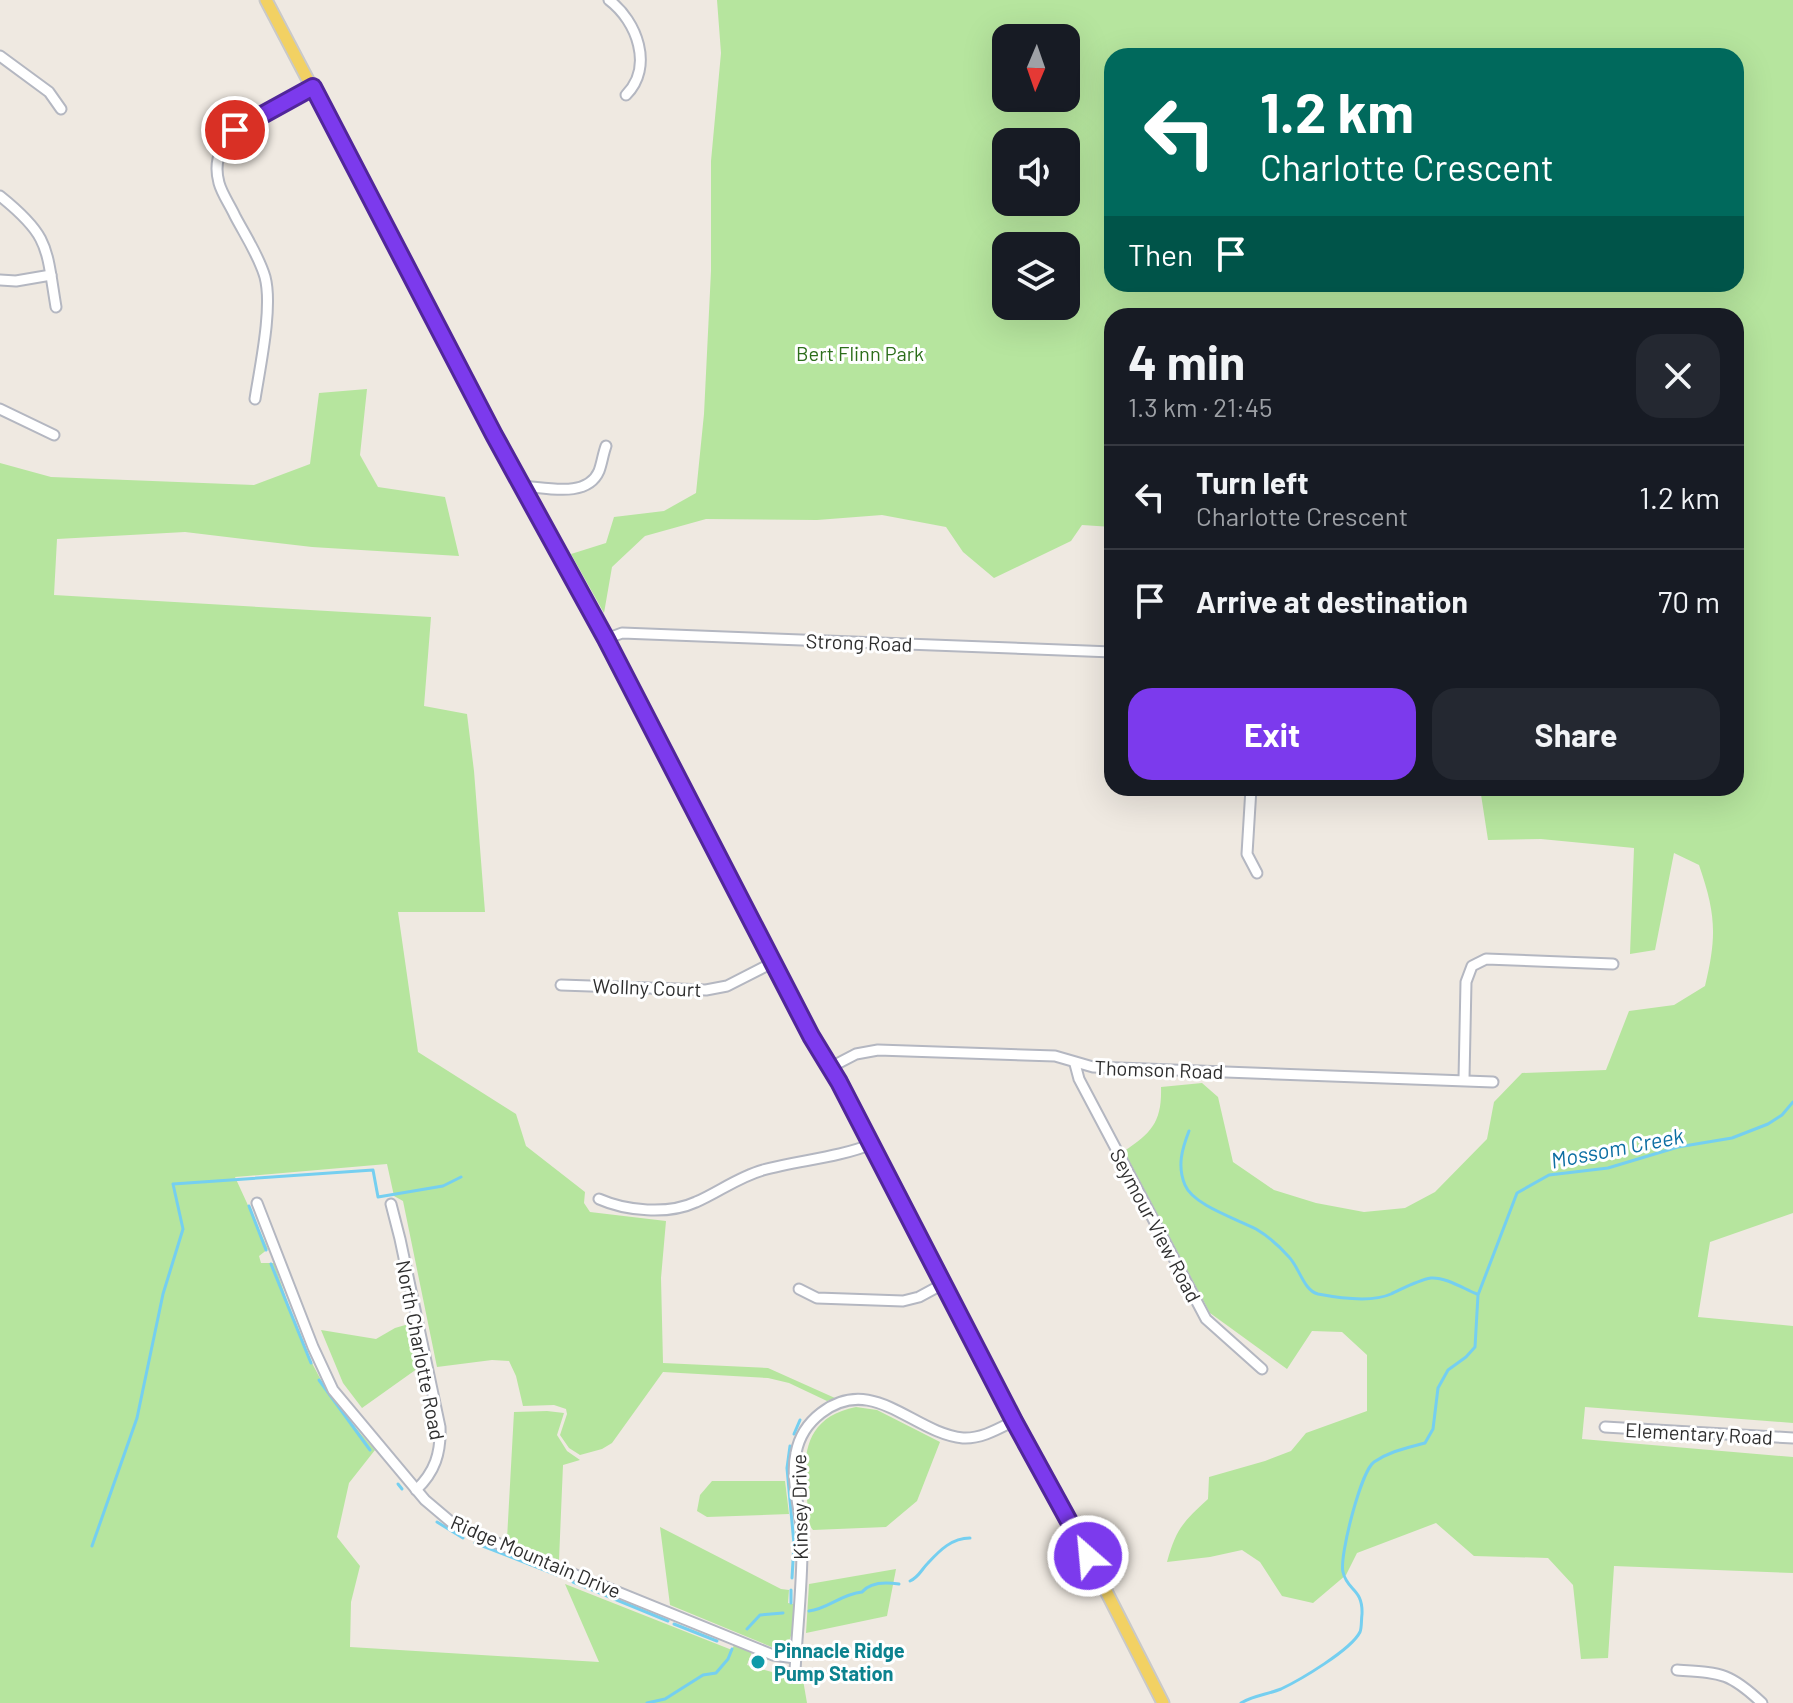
<!DOCTYPE html>
<html lang="en">
<head>
<meta charset="utf-8">
<style>
	:root { --surface:#171b24; --page:#242831; --text:#f1f3f6; --muted:#9ea1a6; --line:#363941; --accent:#7c3aed }
	body { margin:0; font-family:Barlow,sans-serif; background:var(--page); color:var(--text); height:100vh; display:flex; flex-direction:column; font-size:30px; white-space:nowrap }
	* { box-sizing:border-box; margin:0 }
	p { font-size:26px; color:var(--muted) }
	.icon { flex:none; width:44px; height:44px; fill:none; stroke:currentColor; stroke-width:2; stroke-linecap:round; stroke-linejoin:round }
	.map { position:relative; flex:1; overflow:hidden }
	.drawer { position:absolute; left:1104px; top:308px; width:640px; height:488px; display:flex; flex-direction:column; background:var(--surface); border-radius:24px; box-shadow:0 8px 32px #0002 }
	.drawer>* { flex:none }
	.top-card { position:absolute; left:1104px; top:48px; width:640px; height:244px; border-radius:24px; box-shadow:0 8px 32px #0002; background:#00695c; color:#fff; overflow:hidden }
	.needle { width:52px; rotate:182deg }
	.tools { position:absolute; left:992px; top:24px; display:grid; gap:16px }
	.tools a { display:grid; place-items:center; width:88px; height:88px; border-radius:16px; background:var(--surface); box-shadow:0 8px 32px #0002; font-size:40px }
	.pin { position:absolute; display:grid; place-items:center; width:68px; height:68px; color:#fff; margin:-34px; border:4px solid #fff; border-radius:50%; box-shadow:0 2px 8px #0007 }
	.me { position:absolute; width:88px; margin:-44px; rotate:333deg; stroke-linejoin:round; filter:drop-shadow(0 0 6px #0008) }
	.turn { display:flex; align-items:center; gap:28px; height:168px; padding:0 24px; font-size:36px }
	.turn .icon { width:104px; height:104px; stroke-width:2.5 }
	.turn b { display:block; font-size:56px; line-height:68px }
	.then { display:flex; align-items:center; height:76px; padding:0 24px; background:#0003; gap:16px; font-size:30px }
	.round { display:grid; place-items:center; flex:none; width:84px; height:84px; border-radius:24px; background:var(--page) }
	.headline { display:flex; align-items:center; justify-content:space-between; height:136px; padding:0 24px }
	h1 { font-size:48px; font-weight:700; line-height:60px }
	.action { display:flex; gap:16px; margin-top:auto; padding:16px 24px }
	.action a { flex:1; height:92px; border-radius:24px; background:var(--accent); color:#fff; font-size:32px; font-weight:700; line-height:92px; text-align:center }
	.action a+a { background:var(--page); color:var(--text) }
	ul { padding:0; list-style:none }
	li { display:flex; align-items:center; gap:24px; height:104px; padding:0 24px; border-top:2px solid var(--line) }
	li div { flex:1 }
	li b { display:block; font-size:30px }
	li em { font-style:normal }
	.map>svg:first-child { display:block }
</style>
</head>
<body>
<div class="map">
<svg width="1793" height="1703" viewBox="0 0 1793 1703">
	<rect width="100%" height="100%" fill="#efe9e1"/>
	<g fill="#b6e59e" fill-rule="evenodd">
		<path d="M717,0H1793V1213L1710,1242L1698,1317L1793,1326V1423L1585,1407L1582,1439L1793,1457V1573L1614,1566L1608,1658L1581,1659L1573,1585L1548,1558L1474,1556L1436,1523L1357,1553L1346,1575L1313,1603L1282,1596L1260,1562L1242,1550L1210,1557L1167,1562C1176,1529 1183,1522 1208,1499L1209,1477L1265,1461L1291,1451L1306,1433L1367,1411V1355L1342,1332L1312,1331L1287,1369L1210,1313L1124,1151C1152,1133 1162,1121 1161,1087L1202,1083L1218,1097L1233,1162L1274,1190L1316,1203L1364,1212L1405,1208L1435,1192L1487,1139L1494,1102L1522,1073L1606,1070L1629,1011L1674,1005L1705,986C1717,936 1716,914 1699,865L1674,853L1655,950L1630,954L1634,848L1541,839L1488,840L1480,788H1736V316H1112V527L1082,525L1071,541L994,578L963,552L946,527L882,515L817,520L706,519L645,536L612,567L604,613L571,554L606,543L614,517L664,511L696,493L704,414L711,271V161L721,53ZM1006,38H1066V98H1006ZM1112,56H1736V284H1112ZM1006,142H1066V202H1006ZM1006,246H1066V306H1006Z"/>
		<path d="M367,389L360,455L378,487L445,497L459,556L312,547L185,532L57,539L54,595L431,617L424,706L467,714L474,771L485,912H398L418,1052L516,1114L526,1146L585,1192L584,1203L590,1212L666,1221L661,1278L663,1363L768,1368L835,1398L827,1401L789,1383L768,1378L663,1372L612,1443L602,1449L580,1455L569,1448L560,1435L567,1414L566,1409L554,1405L523,1406L516,1376L509,1361L492,1360L437,1367L403,1201L394,1196L387,1164L235,1177L268,1249L259,1256L261,1263H274C288,1303 300,1343 321,1380C335,1406 356,1428 375,1450L349,1483L337,1537L360,1566L351,1602L350,1647L599,1662L565,1584L732,1650L734,1645L752,1652L747,1665L772,1672L780,1663L786,1667L789,1672L802,1674L807,1703H0V463L51,477L254,485L310,464L319,393Z"/>
		<polygon points="412,1323 421,1366 362,1408 343,1383 321,1330 376,1339 395,1328"/>
		<path d="M856,1407L877,1410L940,1442L917,1501L886,1527L813,1530L810,1526C805,1477 791,1420 856,1407Z"/>
		<polygon points="547,1411 564,1413 557,1435 567,1451 580,1460 563,1465 559,1560 507,1539 514,1412"/>
		<polygon points="712,1481 785,1481 789,1514 707,1517 697,1511 700,1495"/>
		<path d="M660,1527L781,1589L789,1590L788,1603L794,1604C793,1621 795,1638 783,1649L774,1648L670,1605Z"/>
		<polygon points="896,1569 887,1616 806,1633 809,1584"/>
	</g>
	<g fill="none" stroke-linecap="round" stroke-linejoin="round">
		<g stroke="#75cff0" stroke-width="3">
			<path d="M1189,1131C1182,1149 1177,1166 1185,1185C1193,1205 1237,1219 1256,1229C1268,1236 1280,1247 1289,1257C1299,1267 1304,1291 1318,1294C1339,1298 1371,1303 1391,1294C1402,1289 1418,1280 1431,1278C1446,1277 1464,1289 1477,1294"/>
			<polyline points="249,1206 266,1250"/>
			<polyline points="271,1264 311,1363"/>
			<polyline points="319,1380 370,1450"/>
			<polyline points="794,1434 800,1420"/>
			<polyline points="790,1446 787,1468 794,1544 792,1578"/>
			<polyline points="398,1484 402,1489"/>
			<polyline points="437,1522 463,1538"/>
			<polyline points="475,1543 557,1575"/>
			<polyline points="92,1546 137,1418 163,1294 183,1229 173,1184 373,1170 378,1197 443,1186 461,1177"/>
			<path d="M910,1581C919,1577 921,1570 928,1563C940,1550 952,1538 970,1538"/>
			<polyline points="573,1582 668,1621"/>
			<polyline points="791,1603 791,1590"/>
			<path d="M809,1611C828,1609 841,1594 862,1592C870,1582 886,1582 899,1584"/>
			<polyline points="674,1624 717,1641"/>
			<polyline points="747,1629 760,1615 783,1613"/>
			<polyline points="647,1703 665,1699 703,1675 716,1673 728,1659 732,1649"/>
			<path d="M1241,1703C1252,1696 1269,1694 1281,1689C1300,1680 1351,1650 1360,1632C1362,1627 1361,1621 1362,1614C1363,1588 1347,1591 1343,1572C1339,1557 1361,1471 1374,1462C1390,1451 1407,1448 1425,1443L1433,1429L1438,1388L1448,1370L1466,1357L1475,1347L1478,1295L1517,1193L1549,1175L1608,1168L1678,1147L1732,1138L1768,1124L1782,1115L1793,1102"/>
		</g>
		<defs>
			<g id="minor">
				<path d="M609,0C637,21 654,67 626,95"/>
				<polyline points="0,56 49,92 61,109"/>
				<path d="M0,196C50,236 46,247 56,307"/>
				<polyline points="0,280 16,281 51,275"/>
				<path d="M255,399C260,367 273,307 265,277C259,256 245,235 235,216C230,205 222,194 219,183C204,128 276,106 313,87"/>
				<polyline points="0,409 54,435"/>
				<path d="M521,486C545,487 587,499 599,471C602,463 603,454 606,446"/>
				<polyline points="606,639 622,633 1112,652"/>
				<polyline points="1251,788 1247,854 1257,873"/>
				<polyline points="561,985 706,990 727,986 774,962"/>
				<polyline points="1075,1064 1079,1079 1206,1319 1262,1369"/>
				<polyline points="831,1067 856,1054 878,1050 1055,1056 1093,1067 1493,1082"/>
				<polyline points="1464,1079 1466,982 1472,966 1486,959 1613,964"/>
				<path d="M599,1199C626,1211 668,1215 696,1202C719,1192 738,1177 763,1170C799,1160 837,1158 872,1144"/>
				<polyline points="257,1203 313,1347 333,1390 425,1500 451,1522 482,1537 758,1649 773,1655 795,1658"/>
				<path d="M391,1204L400,1239L440,1427C441,1453 435,1472 416,1490"/>
				<polyline points="799,1289 817,1298 903,1301 919,1297 943,1284"/>
				<polyline points="1605,1427 1793,1438"/>
				<path d="M1677,1670C1721,1673 1729,1672 1762,1703"/>
				<path d="M795,1672C797,1628 803,1582 802,1538C801,1511 790,1480 796,1453C799,1437 808,1423 821,1413C873,1373 913,1433 963,1438C981,1439 998,1429 1014,1421"/>
			</g>
			<polyline id="major" points="266,0 521,486 606,639 811,1036 839,1082 1014,1421 1076,1532 1163,1703"/>
		</defs>
		<use href="#minor" stroke="#b4b7c1" stroke-width="13"/>
		<use href="#major" stroke="#c9c9c9" stroke-width="15"/>
		<use href="#minor" stroke="#fff" stroke-width="9"/>
		<use href="#major" stroke="#f2d163" stroke-width="11"/>
	</g>
	<g fill="none" stroke-linecap="round" stroke-linejoin="round">
		<defs>
			<polyline id="route" points="235,130 313,87 494,435 606,639 811,1036 839,1082 1014,1421 1088,1556"/>
		</defs>
		<use href="#route" stroke="#51269a" stroke-width="20"/>
		<use href="#route" stroke="#7c3aed" stroke-width="14"/>
	</g>
	<circle fill="#0f9aa8" stroke="#fff" stroke-width="3" cx="758" cy="1662" r="8"/>
	<g text-anchor="middle" dominant-baseline="central" stroke-width="6" stroke-linejoin="round" paint-order="stroke">
		<g font-size="20" fill="#2c6e1b" stroke="#fff">
			<text x="860" y="353">Bert Flinn Park</text>
		</g>
		<g font-size="20" fill="#2e2e2e" stroke="#fff">
			<text transform="translate(859 642) rotate(2)">Strong Road</text>
			<text transform="translate(647 987) rotate(2)">Wollny Court</text>
			<text transform="translate(1159 1069) rotate(2)">Thomson Road</text>
			<text transform="translate(1156 1225) rotate(62)">Seymour View Road</text>
			<text transform="translate(421 1350) rotate(79)">North Charlotte Road</text>
			<text transform="translate(1699 1433) rotate(3)">Elementary Road</text>
			<text transform="translate(799 1507) rotate(-91)">Kinsey Drive</text>
			<text transform="translate(536 1556) rotate(23)">Ridge Mountain Drive</text>
		</g>
		<g font-size="20" font-weight="bold" fill="#0d838f" stroke="#fff" text-anchor="start">
			<text x="774" y="1650">Pinnacle Ridge<tspan x="774" dy="23">Pump Station</tspan></text>
		</g>
		<g font-size="22" font-style="italic" fill="#0d6fa3" stroke="#fff">
			<text transform="translate(1617 1147) rotate(-11)">Mossom Creek</text>
		</g>
	</g>
</svg>
<div class="tools">
<a><svg class="needle" viewBox="-14 -14 28 28"><path d="M0-13l5 13h-10z" fill="#e53935"/><path d="M0 13l5-13h-10z" fill="#9ea1a6"/></svg></a>
<a><svg class="icon" aria-label="sound" viewBox="0 0 24 24"><path d="M4 9h4l5-4v14l-5-4H4zM17 9q2 3 0 6"/></svg></a>
<a><svg class="icon" aria-label="layers" viewBox="0 0 24 24"><path d="M12 4l9 5-9 5-9-5zM3 14l9 5 9-5"/></svg></a>
</div>
<div class="pin" style="left:235px;top:130px;background:#d93025"><svg class="icon" aria-label="arrive" viewBox="0 0 24 24"><path d="M6 21V4h12l-3 4 3 4H6"/></svg></div>
<svg class="me" style="left:1088px;top:1556px" viewBox="-20 -20 40 40"><circle r="17" fill="#7c3aed" stroke="#fff" stroke-width="3"/><path d="M0-11L8 9 0 5-8 9z" fill="#fff"/></svg>
<div class="top-card">
<div class="turn"><svg class="icon" aria-label="left" viewBox="0 0 24 24"><path d="M17 20v-9H6M10 6l-5 5 5 5"/></svg><div><b>1.2 km</b>Charlotte Crescent</div></div>
<div class="then">Then<svg class="icon" aria-label="arrive" viewBox="0 0 24 24"><path d="M6 21V4h12l-3 4 3 4H6"/></svg></div>
</div>
<section class="drawer">
<div class="headline"><div><h1>4 min</h1><p>1.3 km · 21:45</p></div><a class="round"><svg class="icon" aria-label="close" viewBox="0 0 24 24"><path d="M6 6l12 12M18 6L6 18"/></svg></a></div>
<ul>
<li><svg class="icon" aria-label="left" viewBox="0 0 24 24"><path d="M17 20v-9H6M10 6l-5 5 5 5"/></svg><div><b>Turn left</b><p>Charlotte Crescent</p></div><em>1.2 km</em></li>
<li><svg class="icon" aria-label="arrive" viewBox="0 0 24 24"><path d="M6 21V4h12l-3 4 3 4H6"/></svg><div><b>Arrive at destination</b></div><em>70 m</em></li>
</ul>
<div class="action"><a>Exit</a><a>Share</a></div>
</section>
</div>
</body>
</html>
